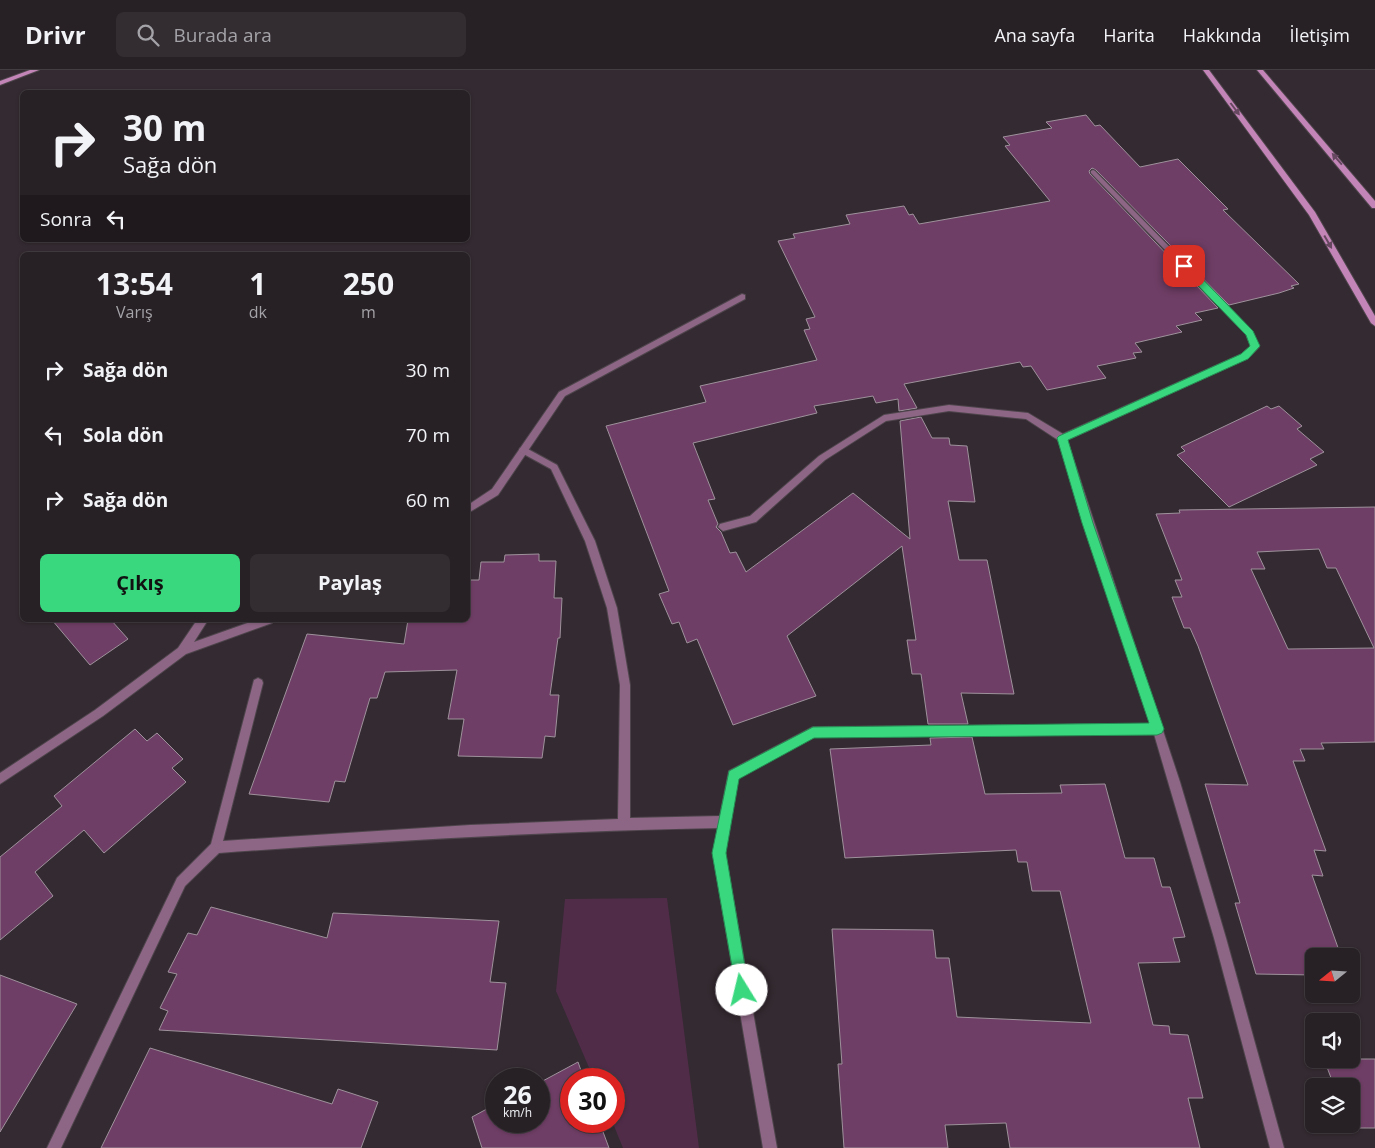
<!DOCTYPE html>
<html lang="tr">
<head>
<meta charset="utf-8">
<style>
	:root { --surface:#272025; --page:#332d32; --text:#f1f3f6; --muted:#a4a3a7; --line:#433e42; --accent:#39d87f }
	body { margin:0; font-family:"Open Sans",sans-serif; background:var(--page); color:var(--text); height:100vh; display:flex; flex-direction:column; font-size:19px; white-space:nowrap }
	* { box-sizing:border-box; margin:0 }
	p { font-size:16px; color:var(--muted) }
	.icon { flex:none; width:28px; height:28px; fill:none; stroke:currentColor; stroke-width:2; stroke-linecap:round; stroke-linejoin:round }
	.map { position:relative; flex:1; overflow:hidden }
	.sheet { position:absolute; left:20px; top:182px; width:450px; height:370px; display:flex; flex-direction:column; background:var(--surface); border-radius:8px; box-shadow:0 1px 4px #0004,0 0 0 1px var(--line) }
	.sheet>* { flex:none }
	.guide { position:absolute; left:20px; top:20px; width:450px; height:152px; border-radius:8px; box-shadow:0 1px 4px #0004,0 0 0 1px var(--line); background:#272025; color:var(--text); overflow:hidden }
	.needle { width:32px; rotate:252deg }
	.buttons { position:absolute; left:1305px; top:878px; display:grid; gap:10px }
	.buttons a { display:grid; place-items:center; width:55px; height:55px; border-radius:8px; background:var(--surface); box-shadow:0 1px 4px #0004,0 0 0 1px var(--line); font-size:25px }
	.speed { position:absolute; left:485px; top:998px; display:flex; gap:10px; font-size:25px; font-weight:700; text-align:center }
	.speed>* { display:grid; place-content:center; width:65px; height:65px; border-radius:50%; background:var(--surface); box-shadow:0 1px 4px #0004,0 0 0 1px var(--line); line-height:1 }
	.speed small { font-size:12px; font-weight:400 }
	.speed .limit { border:8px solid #d22; background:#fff; color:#111 }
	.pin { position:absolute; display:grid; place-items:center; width:42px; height:42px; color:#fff; margin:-21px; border-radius:10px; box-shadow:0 2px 8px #0006 }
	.me { position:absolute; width:55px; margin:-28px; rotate:351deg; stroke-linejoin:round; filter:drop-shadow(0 0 4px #0008) }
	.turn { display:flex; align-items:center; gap:18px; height:105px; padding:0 20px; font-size:22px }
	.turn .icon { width:65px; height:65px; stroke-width:2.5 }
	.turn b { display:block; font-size:35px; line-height:42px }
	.then { display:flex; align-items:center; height:48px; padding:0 20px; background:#0003; gap:10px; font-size:19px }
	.eta { display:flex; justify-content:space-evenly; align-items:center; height:85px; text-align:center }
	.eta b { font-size:30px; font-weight:700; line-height:35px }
	.cta { display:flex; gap:10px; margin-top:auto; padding:10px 20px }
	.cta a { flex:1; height:58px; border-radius:8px; background:var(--accent); color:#111; font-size:20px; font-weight:700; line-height:58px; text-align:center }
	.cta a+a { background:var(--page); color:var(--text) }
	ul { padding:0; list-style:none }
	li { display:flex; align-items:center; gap:15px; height:65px; padding:0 20px }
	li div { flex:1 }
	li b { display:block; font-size:19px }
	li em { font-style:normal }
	header { display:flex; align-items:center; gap:30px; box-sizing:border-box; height:70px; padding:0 25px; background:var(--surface); border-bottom:1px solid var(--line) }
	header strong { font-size:24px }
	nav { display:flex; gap:28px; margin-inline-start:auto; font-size:18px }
	.search { width:350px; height:45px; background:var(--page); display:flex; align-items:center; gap:12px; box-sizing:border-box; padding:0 18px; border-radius:8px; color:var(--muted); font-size:19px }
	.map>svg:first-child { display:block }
</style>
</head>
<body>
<header>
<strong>Drivr</strong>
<div class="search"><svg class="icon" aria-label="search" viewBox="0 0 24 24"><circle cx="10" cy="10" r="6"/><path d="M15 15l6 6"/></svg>Burada ara</div>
<nav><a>Ana sayfa</a><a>Harita</a><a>Hakkında</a><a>İletişim</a></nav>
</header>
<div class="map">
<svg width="1375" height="1078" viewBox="0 0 1375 1078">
	<rect width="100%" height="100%" fill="#342a31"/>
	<polygon fill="#502c49" points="667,828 699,1078 623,1078 612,1051 614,1051 614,1009 594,1009 556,921 565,829"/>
	<g fill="#6f3e66" stroke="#9e929c" fill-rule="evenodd">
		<polygon points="1086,45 1095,56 1100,55 1140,97 1178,89 1228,139 1223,140 1299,214 1291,216 1294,218 1279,223 1229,235 1096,100 1092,98 1089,101 1090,104 1218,238 1195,243 1202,250 1176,256 1182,262 1135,273 1142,282 1133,283 1136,288 1097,296 1106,308 1047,320 1031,296 1023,297 1020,292 904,314 917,338 899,341 898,329 876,333 873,326 814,336 817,343 693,373 715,429 708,430 718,454 716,457 721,462 730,483 736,482 746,502 853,423 910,469 900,351 921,347 932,368 949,368 950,375 967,376 975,432 948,431 959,490 987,490 1014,624 961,623 968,654 928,654 921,604 912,604 907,570 916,570 902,476 787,566 816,626 733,655 697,569 687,573 679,552 672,554 659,524 669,521 606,356 706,332 700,316 817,290 804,260 810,259 806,249 815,247 778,171 795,168 793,164 850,154 846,145 904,136 909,145 913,144 919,154 1050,131 1005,76 1010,75 1003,67 1052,58 1046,52"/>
		<polygon points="1267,336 1271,339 1279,336 1302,356 1297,359 1324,382 1310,389 1317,395 1229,437 1177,385 1185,381 1181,377"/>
		<path d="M1375,437V672L1321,673L1324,679H1300L1305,691H1293L1326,781L1314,780L1323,806L1312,805L1341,886H1314V905L1256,904L1235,833H1240L1205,714L1248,715L1198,576L1190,558H1184L1172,527H1182L1175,510H1182L1156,444L1180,443L1179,440ZM1319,479L1327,498H1336L1374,578L1288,579L1251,499H1265L1257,482Z"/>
		<polygon points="539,484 539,491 556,491 554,528 562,528 560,568 558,568 550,625 559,625 555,667 545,666 542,688 458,686 464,649 448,649 457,600 385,602 377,628 370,628 345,712 335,711 329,732 249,724 307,564 404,574 408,550 468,550 468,510 479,510 481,492 504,492 505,485"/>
		<polygon points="52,550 111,550 128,569 90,595"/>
		<polygon points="135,659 147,671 157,663 183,689 172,698 186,712 104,783 84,760 35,802 53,826 0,870 0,787 62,736 54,726"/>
		<polygon points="972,667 985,724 1062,723 1060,715 1105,714 1125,788 1154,788 1162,817 1170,817 1185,867 1173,868 1180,892 1138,893 1153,955 1169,956 1170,964 1188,965 1203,1028 1188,1028 1200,1078 1010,1078 1006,1053 945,1055 948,1078 844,1078 838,994 842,994 832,859 933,860 936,888 949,888 957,947 1091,953 1060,821 1032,821 1027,792 1018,792 1016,780 845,788 830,679 931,675 930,668"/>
		<polygon points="211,837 327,868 333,843 499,851 490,912 506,913 497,980 159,960 168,941 160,938 177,904 168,902 188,863 197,865"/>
		<polygon points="0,905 77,934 0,1062"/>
		<polygon points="150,978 332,1034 338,1019 378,1032 361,1078 101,1078"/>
		<polygon points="1324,989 1375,989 1375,1058 1348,1058 1346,1054 1351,1054 1351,1016 1334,1016"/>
		<polygon points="578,992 584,1009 571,1009 571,1051 599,1051 609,1078 482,1078 472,1047 496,1034 496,1051 539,1051 539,1013"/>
	</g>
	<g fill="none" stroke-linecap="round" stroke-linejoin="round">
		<defs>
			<g id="lane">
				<polygon points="742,224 745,225 745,229 565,326 498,425 468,443 468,435 492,419 559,322"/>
				<polygon points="197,550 208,550 194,572 256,550 273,550 272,553 186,584 103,646 0,714 0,703 95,640 178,578"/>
			</g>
			<path id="street" d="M1093,100L1095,101L1252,261L1259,277L1248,288L1067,370L1180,712L1226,868L1284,1078H1270L1214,868L1154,664L814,667L738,708L725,783L777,1078H763L713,783L718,758C551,761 385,771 219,783L185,816L61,1078H47L177,808L211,774L254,610L258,608L262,610L263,613L223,771L470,755L618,749L620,615L607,538L585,471L551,399L520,382L519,380L520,378H526L557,395L595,471L617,538L630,615V748L720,746L729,701L813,657L1151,654L1058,370L1026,349L949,341L886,351L825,390L756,452L723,461L718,457L720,454L750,446L819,386L884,345L949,335L1028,343L1063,364L1242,284L1251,276L1246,264L1091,103V101Z"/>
			<g id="secondary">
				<polygon points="30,0 39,0 0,15 0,11"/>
				<polygon points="1203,0 1209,0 1315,142 1375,246 1375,256 1371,253 1309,145"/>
				<polygon points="1257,0 1263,0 1375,131 1375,138 1372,138"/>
			</g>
		</defs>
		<use href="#lane" stroke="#4e454c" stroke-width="2"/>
		<use href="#street" stroke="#4e454c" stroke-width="2"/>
		<use href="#secondary" stroke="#4e454c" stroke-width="2"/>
		<use href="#lane" fill="#8d6685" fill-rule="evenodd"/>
		<use href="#street" fill="#8d6685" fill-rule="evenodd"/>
		<use href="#secondary" fill="#c384b7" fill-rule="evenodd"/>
	</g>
	<defs><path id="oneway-solid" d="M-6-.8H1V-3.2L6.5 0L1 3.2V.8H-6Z" transform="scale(1.25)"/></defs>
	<g fill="#674861">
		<use href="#oneway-solid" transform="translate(1235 39) rotate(53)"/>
		<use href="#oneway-solid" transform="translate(1337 89) rotate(-131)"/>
		<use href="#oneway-solid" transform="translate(1328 172) rotate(60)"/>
	</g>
	<polygon fill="#39d87f" stroke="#258c53" points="1184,193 1188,194 1253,261 1260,276 1248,289 1068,370 1093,453 1164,659 1162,663 1157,665 814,668 739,709 726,783 749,920 747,925 742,927 737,925 712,783 729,701 813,657 1149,653 1082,453 1057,368 1059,366 1241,284 1250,276 1246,265 1181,198 1181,194"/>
</svg>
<div class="buttons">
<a><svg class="needle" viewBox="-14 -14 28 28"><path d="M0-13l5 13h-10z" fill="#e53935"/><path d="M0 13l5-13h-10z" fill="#a4a3a7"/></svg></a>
<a><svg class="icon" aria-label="sound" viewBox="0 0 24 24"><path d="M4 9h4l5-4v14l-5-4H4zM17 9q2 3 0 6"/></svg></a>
<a><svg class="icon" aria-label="layers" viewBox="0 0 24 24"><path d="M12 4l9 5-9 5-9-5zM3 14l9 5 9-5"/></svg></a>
</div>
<div class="speed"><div>26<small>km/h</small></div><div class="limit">30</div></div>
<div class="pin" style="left:1184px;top:196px;background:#d93025"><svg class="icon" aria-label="arrive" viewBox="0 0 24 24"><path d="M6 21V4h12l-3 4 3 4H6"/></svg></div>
<svg class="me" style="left:742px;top:920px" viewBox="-20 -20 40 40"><circle r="19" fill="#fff"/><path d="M0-13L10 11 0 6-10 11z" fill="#39d87f"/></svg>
<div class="guide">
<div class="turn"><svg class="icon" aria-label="right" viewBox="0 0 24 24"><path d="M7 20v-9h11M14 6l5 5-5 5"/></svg><div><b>30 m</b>Sağa dön</div></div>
<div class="then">Sonra<svg class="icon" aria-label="left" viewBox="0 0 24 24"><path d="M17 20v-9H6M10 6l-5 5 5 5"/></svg></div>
</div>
<section class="sheet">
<div class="eta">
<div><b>13:54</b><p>Varış</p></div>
<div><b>1</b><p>dk</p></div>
<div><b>250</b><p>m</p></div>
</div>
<ul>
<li><svg class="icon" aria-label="right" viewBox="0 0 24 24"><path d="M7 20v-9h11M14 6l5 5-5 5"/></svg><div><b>Sağa dön</b></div><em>30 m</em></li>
<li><svg class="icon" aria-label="left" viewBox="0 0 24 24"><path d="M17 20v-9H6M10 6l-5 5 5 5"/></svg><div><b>Sola dön</b></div><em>70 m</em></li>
<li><svg class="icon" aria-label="right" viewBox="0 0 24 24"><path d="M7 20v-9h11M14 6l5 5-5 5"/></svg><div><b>Sağa dön</b></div><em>60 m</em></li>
</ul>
<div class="cta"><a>Çıkış</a><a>Paylaş</a></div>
</section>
</div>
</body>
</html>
